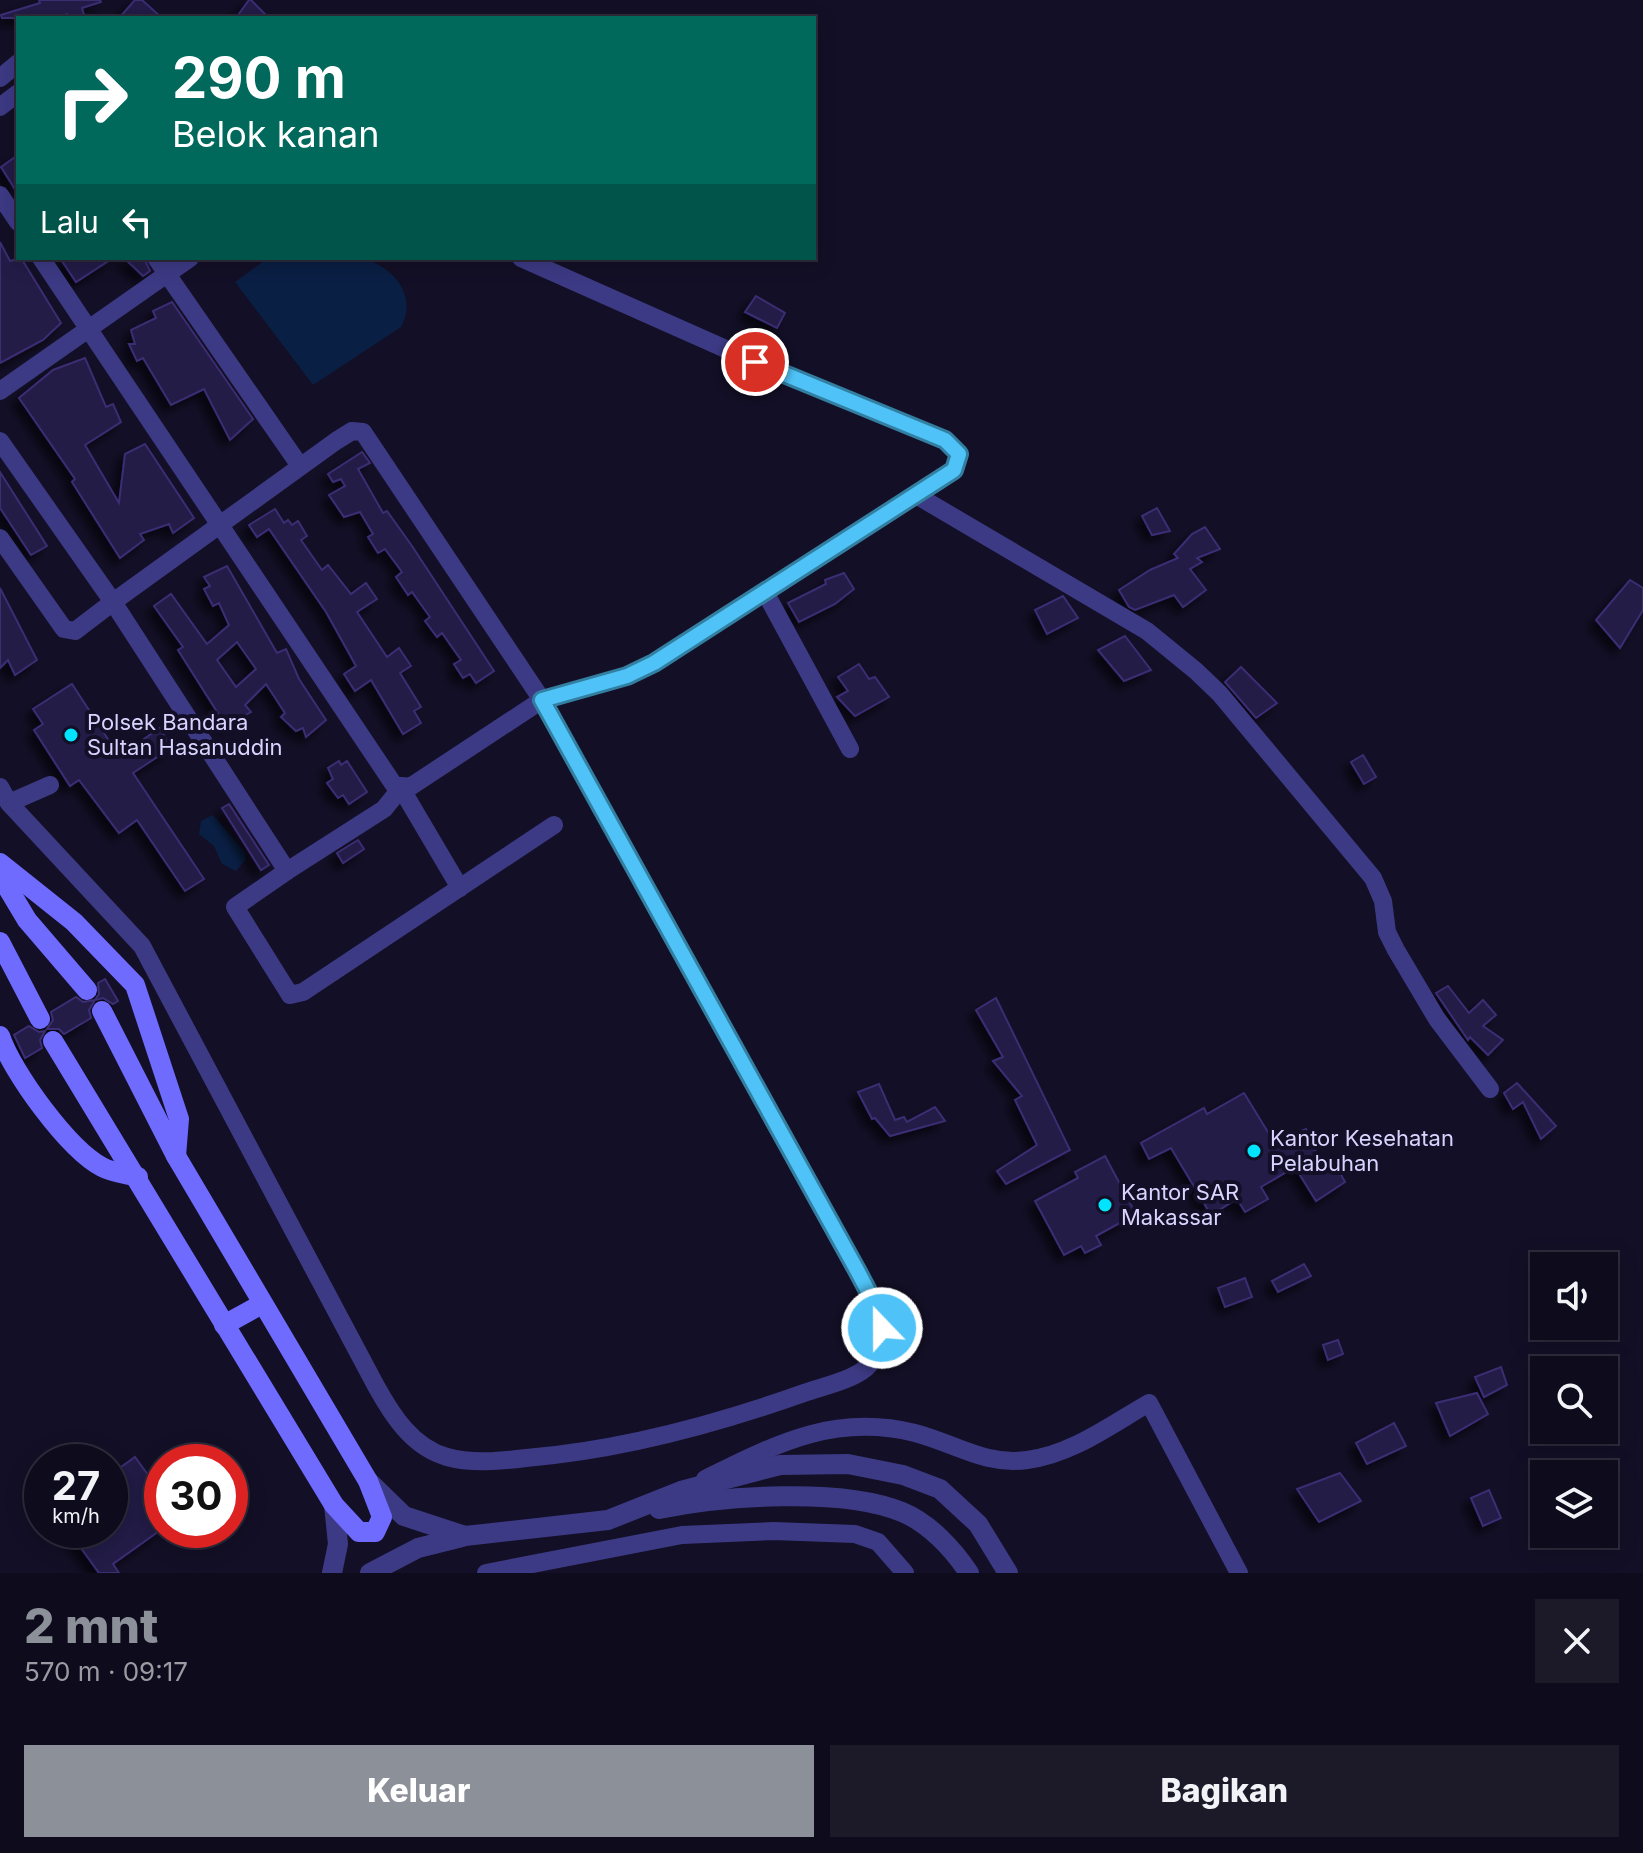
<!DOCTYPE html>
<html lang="id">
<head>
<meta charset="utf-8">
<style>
	:root { --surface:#0e0b1c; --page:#1c1929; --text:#f1f3f6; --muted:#9b9ba3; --line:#2e2b3b; --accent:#8c9099 }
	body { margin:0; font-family:Inter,sans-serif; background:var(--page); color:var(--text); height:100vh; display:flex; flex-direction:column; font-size:30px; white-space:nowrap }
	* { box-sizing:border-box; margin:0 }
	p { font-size:26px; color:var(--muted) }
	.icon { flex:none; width:44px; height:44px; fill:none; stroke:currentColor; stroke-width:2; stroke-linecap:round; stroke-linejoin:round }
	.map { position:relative; height:1573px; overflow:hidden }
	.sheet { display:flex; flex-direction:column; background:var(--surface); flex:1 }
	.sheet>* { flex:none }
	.banner { position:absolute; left:16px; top:16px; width:800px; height:244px; border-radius:0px; box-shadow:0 4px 20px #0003,0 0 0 2px var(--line); background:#00695c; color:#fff; overflow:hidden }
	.fabs { position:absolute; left:1530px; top:1252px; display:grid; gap:16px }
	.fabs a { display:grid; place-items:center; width:88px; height:88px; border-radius:0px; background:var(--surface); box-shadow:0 4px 20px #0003,0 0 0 2px var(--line); font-size:40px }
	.speed { position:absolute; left:24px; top:1444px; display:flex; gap:16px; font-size:40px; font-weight:700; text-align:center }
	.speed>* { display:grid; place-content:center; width:104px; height:104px; border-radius:50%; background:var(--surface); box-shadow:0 4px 20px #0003,0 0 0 2px var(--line); line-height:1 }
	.speed small { font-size:20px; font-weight:400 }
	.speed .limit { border:12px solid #d22; background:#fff; color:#111 }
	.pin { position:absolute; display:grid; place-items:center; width:68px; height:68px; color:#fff; margin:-34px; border:4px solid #fff; border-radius:50%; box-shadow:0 2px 8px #0007 }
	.me { position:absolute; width:88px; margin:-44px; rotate:338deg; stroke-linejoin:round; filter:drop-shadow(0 0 6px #0008) }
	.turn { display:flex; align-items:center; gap:28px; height:168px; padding:0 24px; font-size:36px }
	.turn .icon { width:104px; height:104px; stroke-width:2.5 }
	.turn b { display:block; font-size:56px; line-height:68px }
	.then { display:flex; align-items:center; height:76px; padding:0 24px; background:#0003; gap:16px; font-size:30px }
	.round { display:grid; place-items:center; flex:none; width:84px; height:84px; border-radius:0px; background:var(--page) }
	.overview { display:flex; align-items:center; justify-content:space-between; height:136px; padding:0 24px }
	h1 { font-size:48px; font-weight:800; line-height:60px; color:var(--accent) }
	.cta { display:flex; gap:16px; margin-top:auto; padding:16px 24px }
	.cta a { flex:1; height:92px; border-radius:0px; background:var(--accent); color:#fff; font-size:32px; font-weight:800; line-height:92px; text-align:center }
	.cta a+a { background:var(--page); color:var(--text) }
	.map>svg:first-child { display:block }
</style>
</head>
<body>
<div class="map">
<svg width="1643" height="1573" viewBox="0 0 1643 1573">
	<defs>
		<filter id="shadow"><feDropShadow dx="-7" dy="7" stdDeviation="4" flood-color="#0009"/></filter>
	</defs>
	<rect width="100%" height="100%" fill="#130f26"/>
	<g fill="#0a1f44">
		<path d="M268,258C297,258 327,255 356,258C391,262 419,295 401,327L313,385L235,282Z"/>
		<polygon points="213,815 244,851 246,859 236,871 222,864 214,846 199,834 201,821"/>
	</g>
	<g fill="#241b47" stroke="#3b2d73" stroke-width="2" fill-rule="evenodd" filter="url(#shadow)">
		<polygon points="39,0 100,0 101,2 82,8 85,18 68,18 67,14 55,18 2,18 1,15 40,3"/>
		<polygon points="135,0 142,0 162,18 119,18"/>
		<polygon points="249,0 251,0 269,18 236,18"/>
		<polygon points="18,155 18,194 1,167"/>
		<polygon points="0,242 10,261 21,258 61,323 43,340 0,363"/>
		<polygon points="60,258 113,258 76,282"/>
		<polygon points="124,258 144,258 150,271 143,276"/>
		<polygon points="756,296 785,313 777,328 745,312"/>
		<polygon points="172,302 253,419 230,440 204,389 171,405 143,358 137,361 129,344 135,344 131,330 156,318 153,311"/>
		<polygon points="85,358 106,407 113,404 121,422 85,445 119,503 125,454 145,444 194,518 173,533 169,524 140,534 144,540 120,558 72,482 75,479 19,398 53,370"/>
		<polygon points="362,452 370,463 358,469 383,513 387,511 412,546 494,671 476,683 470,674 463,678 454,664 461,660 442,633 437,637 425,621 430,617 412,592 408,595 396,577 402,572 385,549 378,553 368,537 373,534 360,512 344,517 329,495 345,486 341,479 333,482 328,474"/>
		<polygon points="0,472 47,546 31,555 0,508"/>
		<polygon points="1157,508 1170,531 1152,535 1142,516"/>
		<polygon points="275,509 284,523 288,520 292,525 298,521 307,536 301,540 322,570 328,565 351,594 366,583 377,599 357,612 387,657 399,648 411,666 400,673 421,707 414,711 421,723 403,734 371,680 355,691 344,674 356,666 326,612 269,529 257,537 249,525"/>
		<polygon points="1205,527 1220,549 1197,558 1202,562 1190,569 1206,590 1183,607 1174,595 1135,610 1129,607 1119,590 1150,570 1178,558 1174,554 1192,534"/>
		<path d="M227,566L277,653L286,649L299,679L326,720L306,737L303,728L296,731L281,717L285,713L266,684L245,705L251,712L226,726L178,650L183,647L154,606L171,594L207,644L229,625L219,603L213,606L204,589L210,586L204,577ZM237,642L256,669L236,687L217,660Z"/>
		<polygon points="844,573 854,589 835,604 799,622 788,603 826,584 825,580"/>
		<polygon points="1630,580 1643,588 1643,610 1620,648 1596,620"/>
		<polygon points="0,588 37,660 15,675 8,660 0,668"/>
		<polygon points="1063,596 1078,618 1047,634 1035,610"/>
		<polygon points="1125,636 1151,670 1124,681 1098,650"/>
		<polygon points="859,664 869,679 875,677 889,697 855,716 837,697 848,691 838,677"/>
		<polygon points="1241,667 1277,703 1256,718 1225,682"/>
		<polygon points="72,684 119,756 160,728 171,748 133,773 204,879 185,891 137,820 119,833 79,780 70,786 34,730 43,724 33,709"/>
		<polygon points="1363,755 1376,777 1364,784 1351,762"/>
		<polygon points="339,761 341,765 347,761 367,792 349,804 343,795 338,798 327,783 333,779 328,768"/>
		<polygon points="229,804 269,865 261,870 222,808"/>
		<polygon points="358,840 364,849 343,863 337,853"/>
		<polygon points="105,979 118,1001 113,1004 103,998 95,1000 89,1010 91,1018 64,1034 59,1029 47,1029 53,1020 51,1012 76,997 83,1002 95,1000 99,994 98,983"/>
		<polygon points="1448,986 1469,1013 1483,1000 1496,1015 1483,1026 1503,1040 1488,1055 1470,1037 1468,1040 1436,993"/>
		<polygon points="996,998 1070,1150 1006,1184 997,1171 1037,1145 1015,1100 1022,1096 993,1061 1003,1057 976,1010"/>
		<polygon points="29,1026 39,1032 45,1031 40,1040 42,1048 25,1058 14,1035"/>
		<polygon points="1517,1083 1556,1126 1541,1139 1523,1102 1513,1109 1504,1093"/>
		<polygon points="879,1084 895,1120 904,1117 907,1122 935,1107 945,1121 890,1136 875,1118 872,1119 858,1092"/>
		<polygon points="1244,1093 1274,1142 1306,1129 1323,1168 1334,1162 1345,1182 1316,1201 1295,1167 1261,1187 1268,1199 1245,1212 1237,1199 1211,1215 1171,1148 1149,1159 1141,1143 1204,1108 1207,1114"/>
		<polygon points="1105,1156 1136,1214 1096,1236 1101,1245 1085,1253 1081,1246 1064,1255 1035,1201 1078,1178 1075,1172"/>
		<polygon points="1304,1264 1311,1276 1278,1292 1272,1281"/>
		<polygon points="1245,1278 1252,1297 1225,1307 1218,1288"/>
		<polygon points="1338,1340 1343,1354 1328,1360 1323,1345"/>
		<polygon points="1501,1367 1507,1385 1484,1397 1475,1377"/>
		<polygon points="1477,1393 1488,1414 1450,1436 1436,1403"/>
		<polygon points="1394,1423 1406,1446 1367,1464 1356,1443"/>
		<polygon points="135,1457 162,1494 162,1529 113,1564 119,1573 99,1573 68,1530 110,1530 110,1475"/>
		<polygon points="1340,1473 1361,1501 1319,1522 1297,1489"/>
		<polygon points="1489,1490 1501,1518 1483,1526 1471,1498"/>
	</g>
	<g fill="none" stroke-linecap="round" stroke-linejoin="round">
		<g stroke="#3d3a85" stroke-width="18">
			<polyline points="0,78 18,63"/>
			<polyline points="0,107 18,93"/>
			<polyline points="0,195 18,222"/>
			<path d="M41,258L394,785L410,787L542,700L627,676L654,663L916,495C931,485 957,475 959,454L945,440L755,362L521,258"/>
			<polyline points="190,258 167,274 300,466"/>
			<polyline points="0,391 167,274 156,258"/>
			<path d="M0,441L113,602L336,441L352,431L363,432L542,700L879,1312C883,1332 883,1353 866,1368C850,1381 824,1386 804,1393C714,1425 622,1450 526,1458C501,1461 472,1464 447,1457C412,1447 392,1415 376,1386L142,946L9,803L0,787"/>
			<polyline points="916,495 1147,631 1196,671 1220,694 1373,878 1383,901 1387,932 1396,950 1437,1019 1490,1089"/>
			<polyline points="0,538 64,629 75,631 113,602 287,871 235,907 290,995 303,992 554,825"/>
			<polyline points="765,592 850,749"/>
			<polyline points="401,788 460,888"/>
			<polyline points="9,803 50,785"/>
			<polyline points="287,871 384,809 401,788"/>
			<path d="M705,1479C776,1444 834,1413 915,1433C954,1443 985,1466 1027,1460C1071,1455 1112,1424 1149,1403L1239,1573"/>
			<polyline points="486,1573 682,1535 773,1531 855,1534 878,1542 905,1573"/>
		</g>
		<g stroke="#3d3a85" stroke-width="20">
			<polyline points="368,1481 404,1516 465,1536 608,1520 681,1491 780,1465 848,1464 903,1475 940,1489 978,1524 1008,1573"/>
			<path d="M659,1509C722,1496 842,1487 902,1512C929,1523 953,1549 969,1573"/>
			<polyline points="332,1573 338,1544 334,1505"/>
			<polyline points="370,1573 418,1548 462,1537"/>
		</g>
		<g stroke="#6f6bff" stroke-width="20">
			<polyline points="0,863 74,922 135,985 179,1119 176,1156"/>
			<polyline points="0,875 27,920 87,990"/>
			<polyline points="0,942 40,1019"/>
			<path d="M0,1036C12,1072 68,1149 102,1167C113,1173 127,1174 138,1177"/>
			<polyline points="53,1041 334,1505 359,1532 375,1532 382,1517 368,1481 176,1156 102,1011"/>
			<polyline points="224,1325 262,1304"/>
		</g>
	</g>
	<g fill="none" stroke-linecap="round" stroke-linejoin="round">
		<defs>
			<polyline id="route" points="755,362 945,440 959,454 954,470 654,663 627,676 542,700 858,1272 879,1312 882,1328"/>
		</defs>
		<use href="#route" stroke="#337fa1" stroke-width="20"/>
		<use href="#route" stroke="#4fc3f7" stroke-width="14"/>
	</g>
	<g fill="#00e5ff" stroke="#130f26" stroke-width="3">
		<circle cx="71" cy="735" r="8"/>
		<circle cx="1254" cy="1151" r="8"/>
		<circle cx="1105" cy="1205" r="8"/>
	</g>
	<g text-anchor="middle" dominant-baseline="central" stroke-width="8" stroke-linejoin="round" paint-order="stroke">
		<g font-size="22" fill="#d9d4ff" stroke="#130f26" text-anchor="start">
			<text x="87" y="722">Polsek Bandara<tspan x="87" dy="25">Sultan Hasanuddin</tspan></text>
			<text x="1270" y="1138">Kantor Kesehatan<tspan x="1270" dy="25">Pelabuhan</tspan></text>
			<text x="1121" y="1192">Kantor SAR<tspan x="1121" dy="25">Makassar</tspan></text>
		</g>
	</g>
</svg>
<div class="fabs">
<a><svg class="icon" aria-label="sound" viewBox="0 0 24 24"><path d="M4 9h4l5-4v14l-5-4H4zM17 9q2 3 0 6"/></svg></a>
<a><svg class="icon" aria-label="search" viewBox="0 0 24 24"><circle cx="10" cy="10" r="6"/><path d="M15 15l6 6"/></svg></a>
<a><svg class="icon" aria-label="layers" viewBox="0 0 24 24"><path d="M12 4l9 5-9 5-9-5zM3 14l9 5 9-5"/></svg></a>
</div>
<div class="speed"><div>27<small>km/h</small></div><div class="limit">30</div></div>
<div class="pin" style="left:755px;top:362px;background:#d93025"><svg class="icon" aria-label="arrive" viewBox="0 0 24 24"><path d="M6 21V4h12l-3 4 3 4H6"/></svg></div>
<svg class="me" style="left:882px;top:1328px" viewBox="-20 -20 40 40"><circle r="17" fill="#4fc3f7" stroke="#fff" stroke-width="3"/><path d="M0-11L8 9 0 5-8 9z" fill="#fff"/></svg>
<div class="banner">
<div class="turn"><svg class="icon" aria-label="right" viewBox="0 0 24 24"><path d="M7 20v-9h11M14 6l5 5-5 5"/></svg><div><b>290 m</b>Belok kanan</div></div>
<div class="then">Lalu<svg class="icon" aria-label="left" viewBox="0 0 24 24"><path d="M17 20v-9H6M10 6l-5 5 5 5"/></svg></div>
</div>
</div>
<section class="sheet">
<div class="overview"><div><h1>2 mnt</h1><p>570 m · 09:17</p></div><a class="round"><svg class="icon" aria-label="close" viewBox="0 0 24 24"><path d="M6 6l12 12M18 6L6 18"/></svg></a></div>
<div class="cta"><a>Keluar</a><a>Bagikan</a></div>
</section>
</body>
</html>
